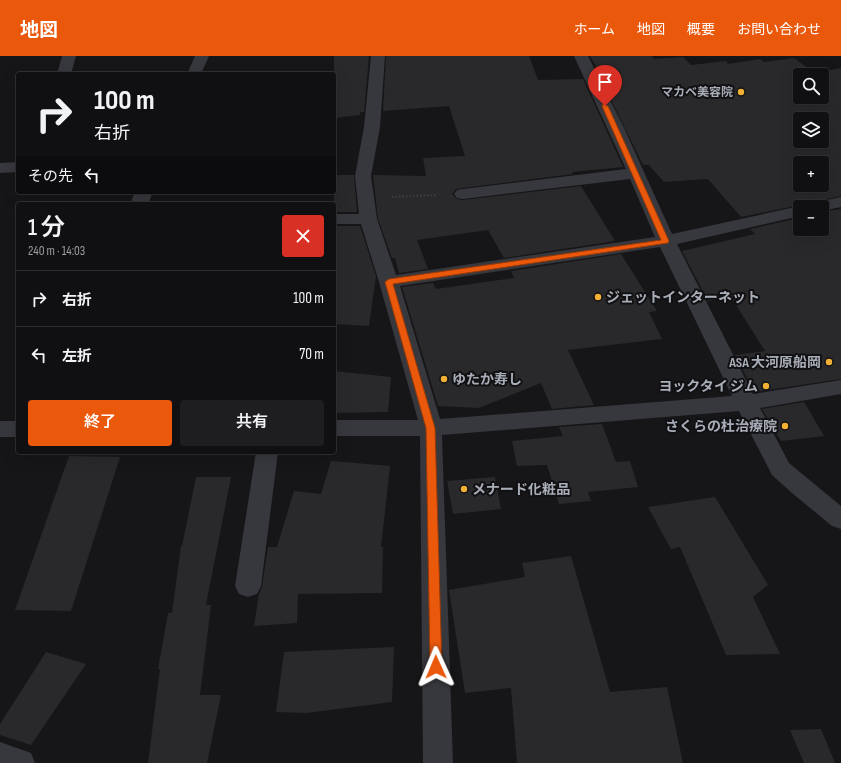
<!DOCTYPE html>
<html lang="ja">
<head>
<meta charset="utf-8">
<style>
	:root { --surface:#101012; --page:#1e1e20; --text:#f1f3f6; --muted:#9c9d9f; --line:#303032; --accent:#ea580c }
	body { margin:0; font-family:"Sofia Sans Condensed","Noto Sans JP",sans-serif; background:var(--page); color:var(--text); height:100vh; display:flex; flex-direction:column; font-size:15px; white-space:nowrap }
	* { box-sizing:border-box; margin:0 }
	p { font-size:13px; color:var(--muted) }
	.icon { flex:none; width:22px; height:22px; fill:none; stroke:currentColor; stroke-width:2; stroke-linecap:round; stroke-linejoin:round }
	.map { position:relative; flex:1; overflow:hidden }
	.side { position:absolute; left:16px; top:146px; width:320px; height:252px; display:flex; flex-direction:column; background:var(--surface); border-radius:4px; box-shadow:0 4px 16px #0002,0 0 0 1px var(--line) }
	.side>* { flex:none }
	.top-card { position:absolute; left:16px; top:16px; width:320px; height:122px; border-radius:4px; box-shadow:0 4px 16px #0002,0 0 0 1px var(--line); background:#101012; color:var(--text); overflow:hidden }
	.fabs { position:absolute; left:793px; top:12px; display:grid; gap:8px }
	.fabs a { display:grid; place-items:center; width:36px; height:36px; border-radius:4px; background:var(--surface); box-shadow:0 4px 16px #0002,0 0 0 1px var(--line); font-size:20px }
	.pin { position:absolute; display:grid; place-items:center; width:34px; height:34px; color:#fff; margin:-41px -17px; border-radius:50% 50% 50% 0; rotate:-45deg; box-shadow:0 0 4px #0007 }
	.pin .icon { rotate:45deg }
	.me { position:absolute; width:44px; margin:-22px; rotate:359deg; stroke-linejoin:round; filter:drop-shadow(0 0 3px #0008) }
	.turn { display:flex; align-items:center; gap:14px; height:84px; padding:0 12px; font-size:18px }
	.turn .icon { width:52px; height:52px; stroke-width:2.5 }
	.turn b { display:block; font-size:28px; line-height:34px }
	.then { display:flex; align-items:center; height:38px; padding:0 12px; background:#0003; gap:8px; font-size:15px }
	.round { display:grid; place-items:center; flex:none; width:42px; height:42px; border-radius:4px; background:var(--page) }
	.headline { display:flex; align-items:center; justify-content:space-between; height:68px; padding:0 12px }
	h1 { font-size:24px; font-weight:600; line-height:30px }
	.action { display:flex; gap:8px; margin-top:auto; padding:8px 12px }
	.action a { flex:1; height:46px; border-radius:4px; background:var(--accent); color:#fff; font-size:16px; font-weight:600; line-height:46px; text-align:center }
	.action a+a { background:var(--page); color:var(--text) }
	ul { padding:0; list-style:none }
	li { display:flex; align-items:center; gap:12px; height:56px; padding:0 12px; border-top:1px solid var(--line) }
	li div { flex:1 }
	li b { display:block; font-size:15px }
	li em { font-style:normal }
	header { display:flex; align-items:center; gap:24px; box-sizing:border-box; height:56px; padding:0 20px; background:var(--accent); color:#fff }
	header strong { font-size:19px }
	nav { display:flex; gap:22px; margin-inline-start:auto; font-size:14px }
	.map>svg:first-child { display:block }
</style>
</head>
<body>
<header>
<strong>地図</strong>
<nav><a>ホーム</a><a>地図</a><a>概要</a><a>お問い合わせ</a></nav>
</header>
<div class="map">
<svg width="841" height="707" viewBox="0 0 841 707">
	<rect width="100%" height="100%" fill="#161618"/>
	<g fill="#29292c" fill-rule="evenodd">
		<polygon points="334,0 369,0 364,56 360,56 360,59 334,62"/>
		<polygon points="386,0 529,0 538,24 583,23 623,111 572,116 573,118 463,132 456,133 452,138 457,143 463,144 581,130 615,185 504,202 488,174 417,184 428,213 399,217 395,202 392,202 378,163 373,119 426,120 423,102 465,100 449,50 383,55"/>
		<path d="M590,0H652L654,3L683,1L691,9L726,5L728,8L760,3L764,6L794,2L815,17L841,12V140L812,146L808,151L800,149L741,161L708,123L664,126L649,109H643L598,17H600ZM800,19H822V41H800ZM800,63H822V85H800ZM800,107H822V129H800Z"/>
		<polygon points="334,119 354,119 357,156 334,156"/>
		<polygon points="841,153 841,323 754,336 735,299 765,295 731,241 708,245 682,195 755,178 750,173 800,162 800,173 822,173 822,156"/>
		<polygon points="334,170 360,170 376,220 369,270 334,268"/>
		<polygon points="621,198 657,255 649,256 662,283 568,294 594,349 552,353 541,327 479,352 438,350 402,231 433,227 436,233 514,222 511,215"/>
		<polygon points="334,315 391,321 388,356 334,357"/>
		<polygon points="804,346 824,380 781,385 762,353"/>
		<polygon points="602,368 616,406 630,405 638,431 588,436 591,445 559,448 547,409 517,410 512,385 563,380 559,371"/>
		<polygon points="69,400 120,401 71,555 15,554"/>
		<polygon points="331,405 390,410 381,491 383,491 382,537 298,538 297,567 254,570 259,538 262,530 268,491 277,491 294,435 321,438"/>
		<polygon points="196,421 231,421 206,549 211,549 200,639 221,639 207,707 148,707 160,613 158,613 168,557 172,557 181,490 182,490"/>
		<polygon points="495,421 501,453 453,458 447,425"/>
		<polygon points="715,441 768,529 753,541 780,598 726,599 680,491 671,493 648,451"/>
		<polygon points="571,500 610,636 667,631 683,707 517,707 511,632 465,637 449,534 525,521 522,507"/>
		<polygon points="394,591 392,646 307,657 276,656 284,596"/>
		<polygon points="46,596 86,608 31,689 0,679 0,668"/>
		<polygon points="821,673 835,707 804,707 790,674"/>
	</g>
	<g fill="none" stroke-linecap="round" stroke-linejoin="round">
		<polyline stroke="#3d3f44" stroke-width="2" stroke-dasharray="1.5 2" stroke-linecap="butt" points="392,141 437,139"/>
		<g fill="#37383d" fill-rule="evenodd">
			<polygon points="62,0 76,0 71,18 57,18"/>
			<polygon points="195,0 209,0 201,18 187,18"/>
			<path d="M371,0H385L380,71L371,120L377,163L396,219L655,181L630,123L463,143L457,142L454,138L457,134L463,133L626,113L574,0H588L625,74L672,178L800,150L805,151H800V160L677,188L753,338L841,324V338L760,352L789,407L841,450V473L832,470L792,437L772,419L739,355L442,379L453,707H423L420,380H334V364H418L379,226L361,168H334V158H359L355,120L364,71ZM660,191L732,340L440,363L400,230Z"/>
			<polygon points="18,106 18,116 0,117 0,107"/>
			<polygon points="135,136 153,136 148,148 130,148"/>
			<polygon points="841,141 841,151 822,155 822,151 809,151 812,147"/>
			<rect x="0" y="365" width="18" height="16"/>
			<polygon points="256,396 278,396 261,530 257,538 248,541 239,538 235,530"/>
			<polygon points="0,686 31,697 35,707 0,707"/>
		</g>
	</g>
	<polygon fill="#ea580c" stroke="#983908" points="603,48 608,50 669,185 668,187 393,228 435,372 442,611 440,615 436,616 432,615 430,611 426,372 385,226 389,223 661,184 602,50"/>
	<g fill="#f2b134" stroke="#111113" stroke-width="1.5">
		<circle cx="741" cy="36" r="4"/>
		<circle cx="598" cy="241" r="4"/>
		<circle cx="829" cy="306" r="4"/>
		<circle cx="444" cy="323" r="4"/>
		<circle cx="766" cy="330" r="4"/>
		<circle cx="785" cy="370" r="4"/>
		<circle cx="464" cy="433" r="4"/>
	</g>
	<g text-anchor="middle" dominant-baseline="central" stroke-width="4" stroke-linejoin="round" paint-order="stroke">
		<g font-size="12" font-weight="bold" fill="#a8adb8" stroke="#111113" text-anchor="end">
			<text x="733" y="36">マカベ美容院</text>
		</g>
		<g font-size="14" font-weight="bold" fill="#a8adb8" stroke="#111113" text-anchor="start">
			<text x="606" y="241">ジェットインターネット</text>
			<text x="821" y="306" text-anchor="end">ASA 大河原船岡</text>
			<text x="452" y="323">ゆたか寿し</text>
			<text x="758" y="330" text-anchor="end">ヨックタイ ジム</text>
			<text x="777" y="370" text-anchor="end">さくらの杜治療院</text>
			<text x="472" y="433">メナード化粧品</text>
		</g>
	</g>
</svg>
<div class="fabs">
<a><svg class="icon" aria-label="search" viewBox="0 0 24 24"><circle cx="10" cy="10" r="6"/><path d="M15 15l6 6"/></svg></a>
<a><svg class="icon" aria-label="layers" viewBox="0 0 24 24"><path d="M12 4l9 5-9 5-9-5zM3 14l9 5 9-5"/></svg></a>
<a>+</a>
<a>−</a>
</div>
<div class="pin" style="left:605px;top:50px;background:#d93025"><svg class="icon" aria-label="arrive" viewBox="0 0 24 24"><path d="M6 21V4h12l-3 4 3 4H6"/></svg></div>
<svg class="me" style="left:436px;top:611px" viewBox="-20 -20 40 40"><path d="M0-17L14 15 0 8-14 15z" fill="#ea580c" stroke="#fff" stroke-width="4"/></svg>
<div class="top-card">
<div class="turn"><svg class="icon" aria-label="right" viewBox="0 0 24 24"><path d="M7 20v-9h11M14 6l5 5-5 5"/></svg><div><b>100 m</b>右折</div></div>
<div class="then">その先<svg class="icon" aria-label="left" viewBox="0 0 24 24"><path d="M17 20v-9H6M10 6l-5 5 5 5"/></svg></div>
</div>
<section class="side">
<div class="headline"><div><h1>1 分</h1><p>240 m · 14:03</p></div><a class="round" style="background:#d93025;color:#fff"><svg class="icon" aria-label="close" viewBox="0 0 24 24"><path d="M6 6l12 12M18 6L6 18"/></svg></a></div>
<ul>
<li><svg class="icon" aria-label="right" viewBox="0 0 24 24"><path d="M7 20v-9h11M14 6l5 5-5 5"/></svg><div><b>右折</b></div><em>100 m</em></li>
<li><svg class="icon" aria-label="left" viewBox="0 0 24 24"><path d="M17 20v-9H6M10 6l-5 5 5 5"/></svg><div><b>左折</b></div><em>70 m</em></li>
</ul>
<div class="action"><a>終了</a><a>共有</a></div>
</section>
</div>
</body>
</html>
